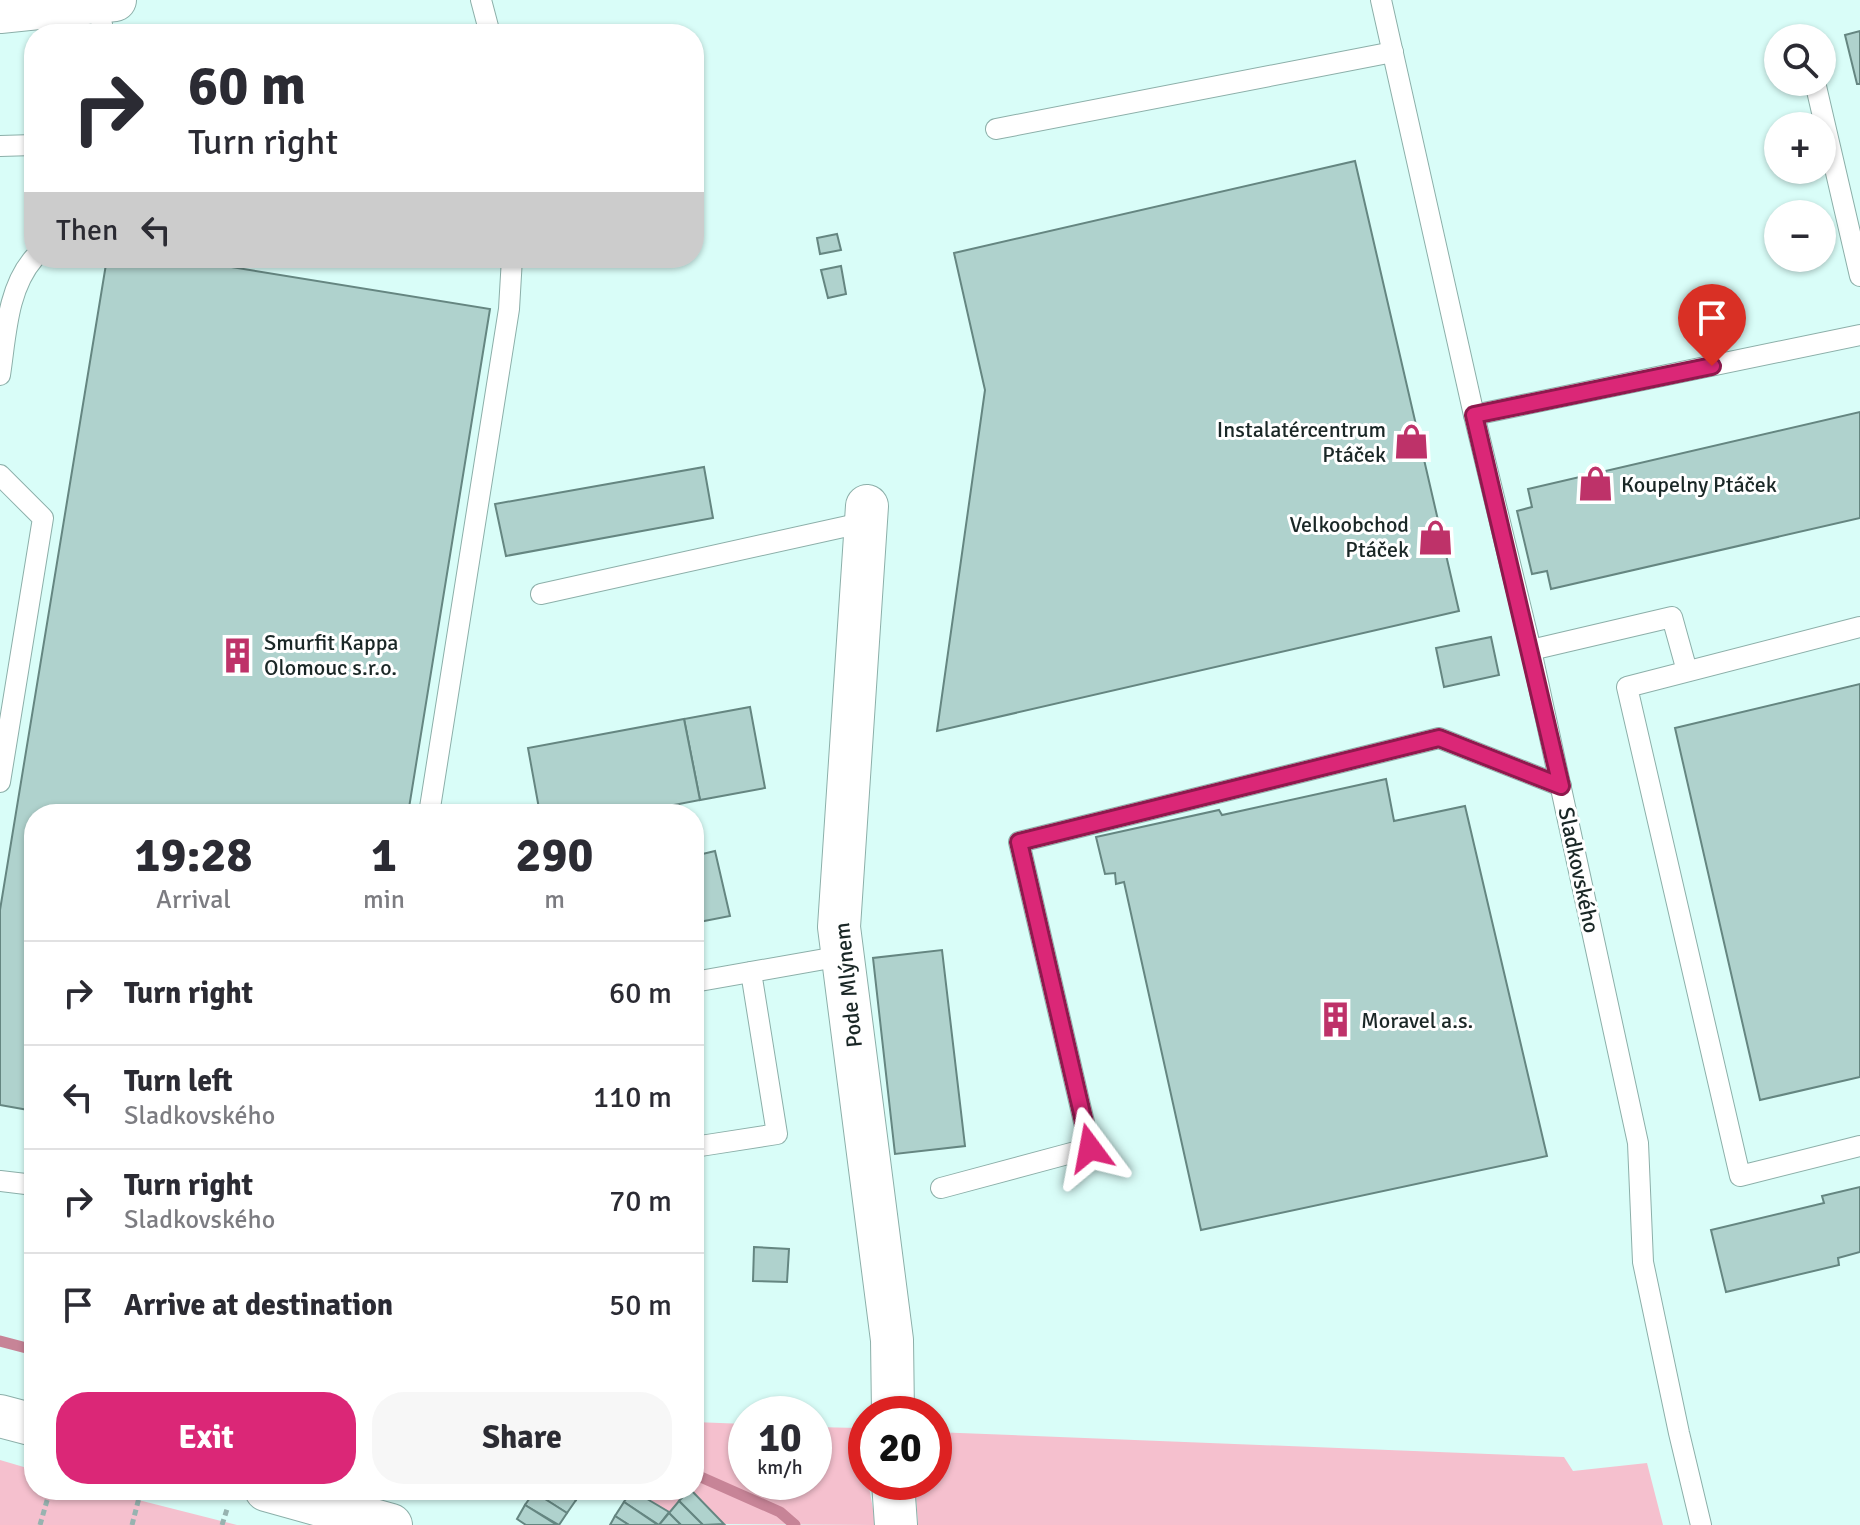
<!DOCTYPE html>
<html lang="en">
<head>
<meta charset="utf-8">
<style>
	:root { --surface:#fff; --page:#f7f7f7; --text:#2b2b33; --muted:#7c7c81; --line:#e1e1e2; --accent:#db2777 }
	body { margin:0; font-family:Signika,sans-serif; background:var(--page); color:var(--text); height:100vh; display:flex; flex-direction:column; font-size:30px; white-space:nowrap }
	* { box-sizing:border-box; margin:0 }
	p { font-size:26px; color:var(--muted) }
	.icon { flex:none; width:44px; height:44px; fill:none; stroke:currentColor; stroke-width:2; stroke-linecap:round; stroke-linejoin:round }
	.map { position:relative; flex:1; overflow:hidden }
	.panel { position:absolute; left:24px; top:804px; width:680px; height:696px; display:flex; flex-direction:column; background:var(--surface); border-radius:32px; box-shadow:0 2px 6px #0004 }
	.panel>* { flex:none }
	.guide { position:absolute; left:24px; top:24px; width:680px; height:244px; border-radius:32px; box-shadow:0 2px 6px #0004; background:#fff; color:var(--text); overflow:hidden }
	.fabs { position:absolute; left:1764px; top:24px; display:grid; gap:16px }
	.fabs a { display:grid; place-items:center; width:72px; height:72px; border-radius:50%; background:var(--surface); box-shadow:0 2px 6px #0004; font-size:40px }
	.speed { position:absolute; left:728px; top:1396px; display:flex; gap:16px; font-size:40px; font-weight:700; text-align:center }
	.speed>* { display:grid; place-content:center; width:104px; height:104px; border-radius:50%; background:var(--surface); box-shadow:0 2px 6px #0004; line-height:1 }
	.speed small { font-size:20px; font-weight:400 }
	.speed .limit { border:12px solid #d22; background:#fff; color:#111 }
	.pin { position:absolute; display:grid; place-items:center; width:68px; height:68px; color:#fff; margin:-82px -34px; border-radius:50% 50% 50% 0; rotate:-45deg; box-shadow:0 0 8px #0007 }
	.pin .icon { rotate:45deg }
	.me { position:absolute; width:88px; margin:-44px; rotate:347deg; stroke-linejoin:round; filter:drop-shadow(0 0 6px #0008) }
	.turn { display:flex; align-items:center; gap:28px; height:168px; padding:0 32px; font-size:36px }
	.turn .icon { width:104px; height:104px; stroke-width:2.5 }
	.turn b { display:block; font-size:56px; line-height:68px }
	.then { display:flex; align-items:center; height:76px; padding:0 32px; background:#0003; gap:16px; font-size:30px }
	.eta { display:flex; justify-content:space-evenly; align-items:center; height:136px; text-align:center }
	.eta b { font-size:48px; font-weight:700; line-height:56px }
	.cta { display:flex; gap:16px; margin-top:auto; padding:16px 32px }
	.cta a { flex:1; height:92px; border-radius:32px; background:var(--accent); color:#fff; font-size:32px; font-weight:700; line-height:92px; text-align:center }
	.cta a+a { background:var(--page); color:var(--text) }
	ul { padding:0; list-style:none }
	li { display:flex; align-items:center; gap:24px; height:104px; padding:0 32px; border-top:2px solid var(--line) }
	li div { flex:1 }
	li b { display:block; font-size:30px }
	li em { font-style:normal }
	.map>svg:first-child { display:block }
</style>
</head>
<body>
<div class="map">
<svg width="1860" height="1525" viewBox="0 0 1860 1525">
	<rect width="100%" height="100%" fill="#d9fdf8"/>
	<g fill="#f5c0ce">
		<polygon points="694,1422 746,1424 746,1482 814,1482 814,1427 859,1428 866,1482 868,1482 876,1525 724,1524 691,1490 694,1490"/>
		<polygon points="934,1432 1564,1457 1573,1471 1647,1463 1663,1525 918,1525 915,1482 934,1482"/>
		<polygon points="0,1460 34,1470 34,1490 99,1490 237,1525 0,1525"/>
		<polygon points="635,1490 689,1490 669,1512"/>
	</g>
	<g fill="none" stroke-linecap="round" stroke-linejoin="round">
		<g stroke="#c78497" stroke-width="11">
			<polyline points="0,1341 34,1350"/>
			<polyline points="694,1474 780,1512 795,1525"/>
		</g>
	</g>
	<g fill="#afd2cd" stroke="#658681" stroke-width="2">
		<polygon points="1860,31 1860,84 1857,84 1845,35"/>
		<polygon points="1355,161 1459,611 937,731 985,390 954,253"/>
		<polygon points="837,234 841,250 820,254 817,238"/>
		<polygon points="107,258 176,258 490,309 408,814 34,814 34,1111 0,1105 0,910"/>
		<polygon points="841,266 846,294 828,298 821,270"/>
		<polygon points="1860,412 1860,518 1551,589 1547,571 1532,574 1517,511 1532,507 1528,489"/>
		<polygon points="704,467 713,518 506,556 495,504"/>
		<polygon points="1491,637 1499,675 1444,687 1436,648"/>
		<polygon points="1860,684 1860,1077 1760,1100 1675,728"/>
		<polygon points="750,707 765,788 700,800 684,719"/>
		<polygon points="684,719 700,800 627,814 540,814 528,748"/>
		<polygon points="1386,779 1394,821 1465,806 1547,1156 1201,1230 1124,882 1116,884 1115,873 1105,874 1096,837 1219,810 1222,815"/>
		<polygon points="715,851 730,916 694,923 694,856"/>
		<polygon points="942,950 965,1146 895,1154 873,958"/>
		<polygon points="1860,1187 1860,1252 1838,1258 1839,1265 1726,1292 1711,1230 1824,1203 1822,1196"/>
		<polygon points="754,1247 789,1249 787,1282 753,1281"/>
		<polygon points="535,1490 561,1490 576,1500 567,1513 534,1492"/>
		<polygon points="561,1490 582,1490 576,1500"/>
		<polygon points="632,1490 669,1512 659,1525 624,1502"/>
		<polygon points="689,1490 691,1490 724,1524 703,1525 679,1501"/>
		<polygon points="534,1492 567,1513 559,1525 525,1505"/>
		<polygon points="679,1501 703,1525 681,1525 669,1513"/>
		<polygon points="624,1502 658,1525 629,1525 615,1516"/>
		<polygon points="525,1505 557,1525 526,1525 517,1519"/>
		<polygon points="669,1513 681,1525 659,1525"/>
		<polygon points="615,1516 629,1525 610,1525"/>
	</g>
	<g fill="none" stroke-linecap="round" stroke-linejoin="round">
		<defs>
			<g id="lane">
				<polyline points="481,0 490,34"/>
				<polyline points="1381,0 1474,415"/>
				<polyline points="97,2 104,34"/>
				<polyline points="1815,82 1860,276"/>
				<polyline points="996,129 1393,52"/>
				<polyline points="0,146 34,145"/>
				<path d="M0,375C6,336 7,289 34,258"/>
				<polyline points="0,475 43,518 0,782"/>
				<polyline points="541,594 866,522"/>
				<polyline points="1860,627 1627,687 1740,1176 1860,1146"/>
				<polyline points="1531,650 1672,617 1687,671"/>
				<polyline points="429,814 509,309 512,258"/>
				<polyline points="694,982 842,956"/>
				<polyline points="694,1147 777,1134 751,972"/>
				<polyline points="0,1181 34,1185"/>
				<polyline points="941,1188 1090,1148 1019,842 1439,738 1561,786"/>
				<polyline points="1701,1525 1679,1433 1643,1262 1638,1143 1531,650 1474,415 1860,335"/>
			</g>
			<g id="street">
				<polyline points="0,12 115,0"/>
				<polyline points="867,506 839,927 892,1340 893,1414"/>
				<polyline points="0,1416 34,1425"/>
				<polyline points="893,1482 896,1525"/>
				<polyline points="266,1490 391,1525"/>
			</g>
		</defs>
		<use href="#lane" stroke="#8cafa9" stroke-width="22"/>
		<use href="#street" stroke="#8cafa9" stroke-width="44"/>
		<g stroke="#97b3b0" stroke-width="5" stroke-dasharray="6 4" stroke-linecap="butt">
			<polyline points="40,1525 50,1490"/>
			<polyline points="132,1525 141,1490"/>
			<polyline points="222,1525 228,1506"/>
		</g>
		<use href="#lane" stroke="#fff" stroke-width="20"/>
		<use href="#street" stroke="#fff" stroke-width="42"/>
	</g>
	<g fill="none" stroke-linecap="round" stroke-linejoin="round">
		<defs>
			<polyline id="route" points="1090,1148 1019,842 1439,738 1561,786 1474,415 1712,366"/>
		</defs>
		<use href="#route" stroke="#8e194d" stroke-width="20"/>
		<use href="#route" stroke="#db2777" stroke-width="14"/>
	</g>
	<defs>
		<symbol id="shop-bare" viewBox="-9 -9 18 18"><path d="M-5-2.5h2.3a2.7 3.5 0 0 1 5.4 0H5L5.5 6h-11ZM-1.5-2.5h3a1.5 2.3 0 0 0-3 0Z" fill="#be3269" stroke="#fff" stroke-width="2.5" paint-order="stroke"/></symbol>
		<symbol id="building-bare" viewBox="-9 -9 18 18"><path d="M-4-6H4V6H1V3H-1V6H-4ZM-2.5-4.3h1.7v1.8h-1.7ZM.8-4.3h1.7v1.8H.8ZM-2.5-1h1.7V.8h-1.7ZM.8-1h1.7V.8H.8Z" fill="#be3269" stroke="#fff" stroke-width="2.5" paint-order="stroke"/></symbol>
	</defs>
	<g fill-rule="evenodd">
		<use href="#shop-bare" x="1386" y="416" width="51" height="51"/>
		<use href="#shop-bare" x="1570" y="458" width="51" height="51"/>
		<use href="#shop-bare" x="1410" y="512" width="51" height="51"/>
		<use href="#building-bare" x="212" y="630" width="51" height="51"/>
		<use href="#building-bare" x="1310" y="994" width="51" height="51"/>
	</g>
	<g text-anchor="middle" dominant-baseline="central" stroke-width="6" stroke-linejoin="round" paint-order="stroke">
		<g font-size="22" fill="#1a2726" stroke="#fff" text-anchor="start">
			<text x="1386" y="429" text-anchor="end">Instalatércentrum<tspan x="1386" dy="25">Ptáček</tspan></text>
			<text x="1621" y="484">Koupelny Ptáček</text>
			<text x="1409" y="524" text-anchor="end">Velkoobchod<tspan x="1409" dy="25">Ptáček</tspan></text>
			<text x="264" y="642">Smurfit Kappa<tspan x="264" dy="25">Olomouc s.r.o.</tspan></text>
			<text x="1361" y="1020">Moravel a.s.</text>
		</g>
		<g font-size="22" fill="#1a2726" stroke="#fff">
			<text transform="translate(1579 870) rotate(78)">Sladkovského</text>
			<text transform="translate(848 985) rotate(-96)">Pode Mlýnem</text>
		</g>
	</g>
</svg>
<div class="fabs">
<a><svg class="icon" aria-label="search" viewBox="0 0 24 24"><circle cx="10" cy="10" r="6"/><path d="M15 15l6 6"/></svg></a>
<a>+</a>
<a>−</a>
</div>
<div class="speed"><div>10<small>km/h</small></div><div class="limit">20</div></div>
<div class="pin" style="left:1712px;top:366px;background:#d93025"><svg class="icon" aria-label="arrive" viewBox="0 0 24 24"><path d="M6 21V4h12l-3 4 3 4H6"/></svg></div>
<svg class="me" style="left:1090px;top:1148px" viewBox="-20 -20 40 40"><path d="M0-17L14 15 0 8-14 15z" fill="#db2777" stroke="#fff" stroke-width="4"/></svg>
<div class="guide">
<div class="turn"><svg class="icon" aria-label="right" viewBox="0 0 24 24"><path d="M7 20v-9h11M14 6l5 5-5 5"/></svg><div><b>60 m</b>Turn right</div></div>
<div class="then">Then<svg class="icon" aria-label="left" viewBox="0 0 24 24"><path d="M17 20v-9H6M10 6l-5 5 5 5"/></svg></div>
</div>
<section class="panel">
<div class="eta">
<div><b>19:28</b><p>Arrival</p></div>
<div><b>1</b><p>min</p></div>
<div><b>290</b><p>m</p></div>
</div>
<ul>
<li><svg class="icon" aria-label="right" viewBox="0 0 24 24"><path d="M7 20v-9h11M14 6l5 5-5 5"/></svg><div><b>Turn right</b></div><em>60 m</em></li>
<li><svg class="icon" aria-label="left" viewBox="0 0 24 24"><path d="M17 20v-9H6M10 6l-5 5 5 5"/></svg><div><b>Turn left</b><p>Sladkovského</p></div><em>110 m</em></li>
<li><svg class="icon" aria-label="right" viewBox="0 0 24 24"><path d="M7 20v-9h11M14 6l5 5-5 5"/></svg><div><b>Turn right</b><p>Sladkovského</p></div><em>70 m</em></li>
<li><svg class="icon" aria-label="arrive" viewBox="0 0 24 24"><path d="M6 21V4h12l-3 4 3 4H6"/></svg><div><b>Arrive at destination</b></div><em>50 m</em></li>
</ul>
<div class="cta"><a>Exit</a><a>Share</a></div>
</section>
</div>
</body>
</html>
